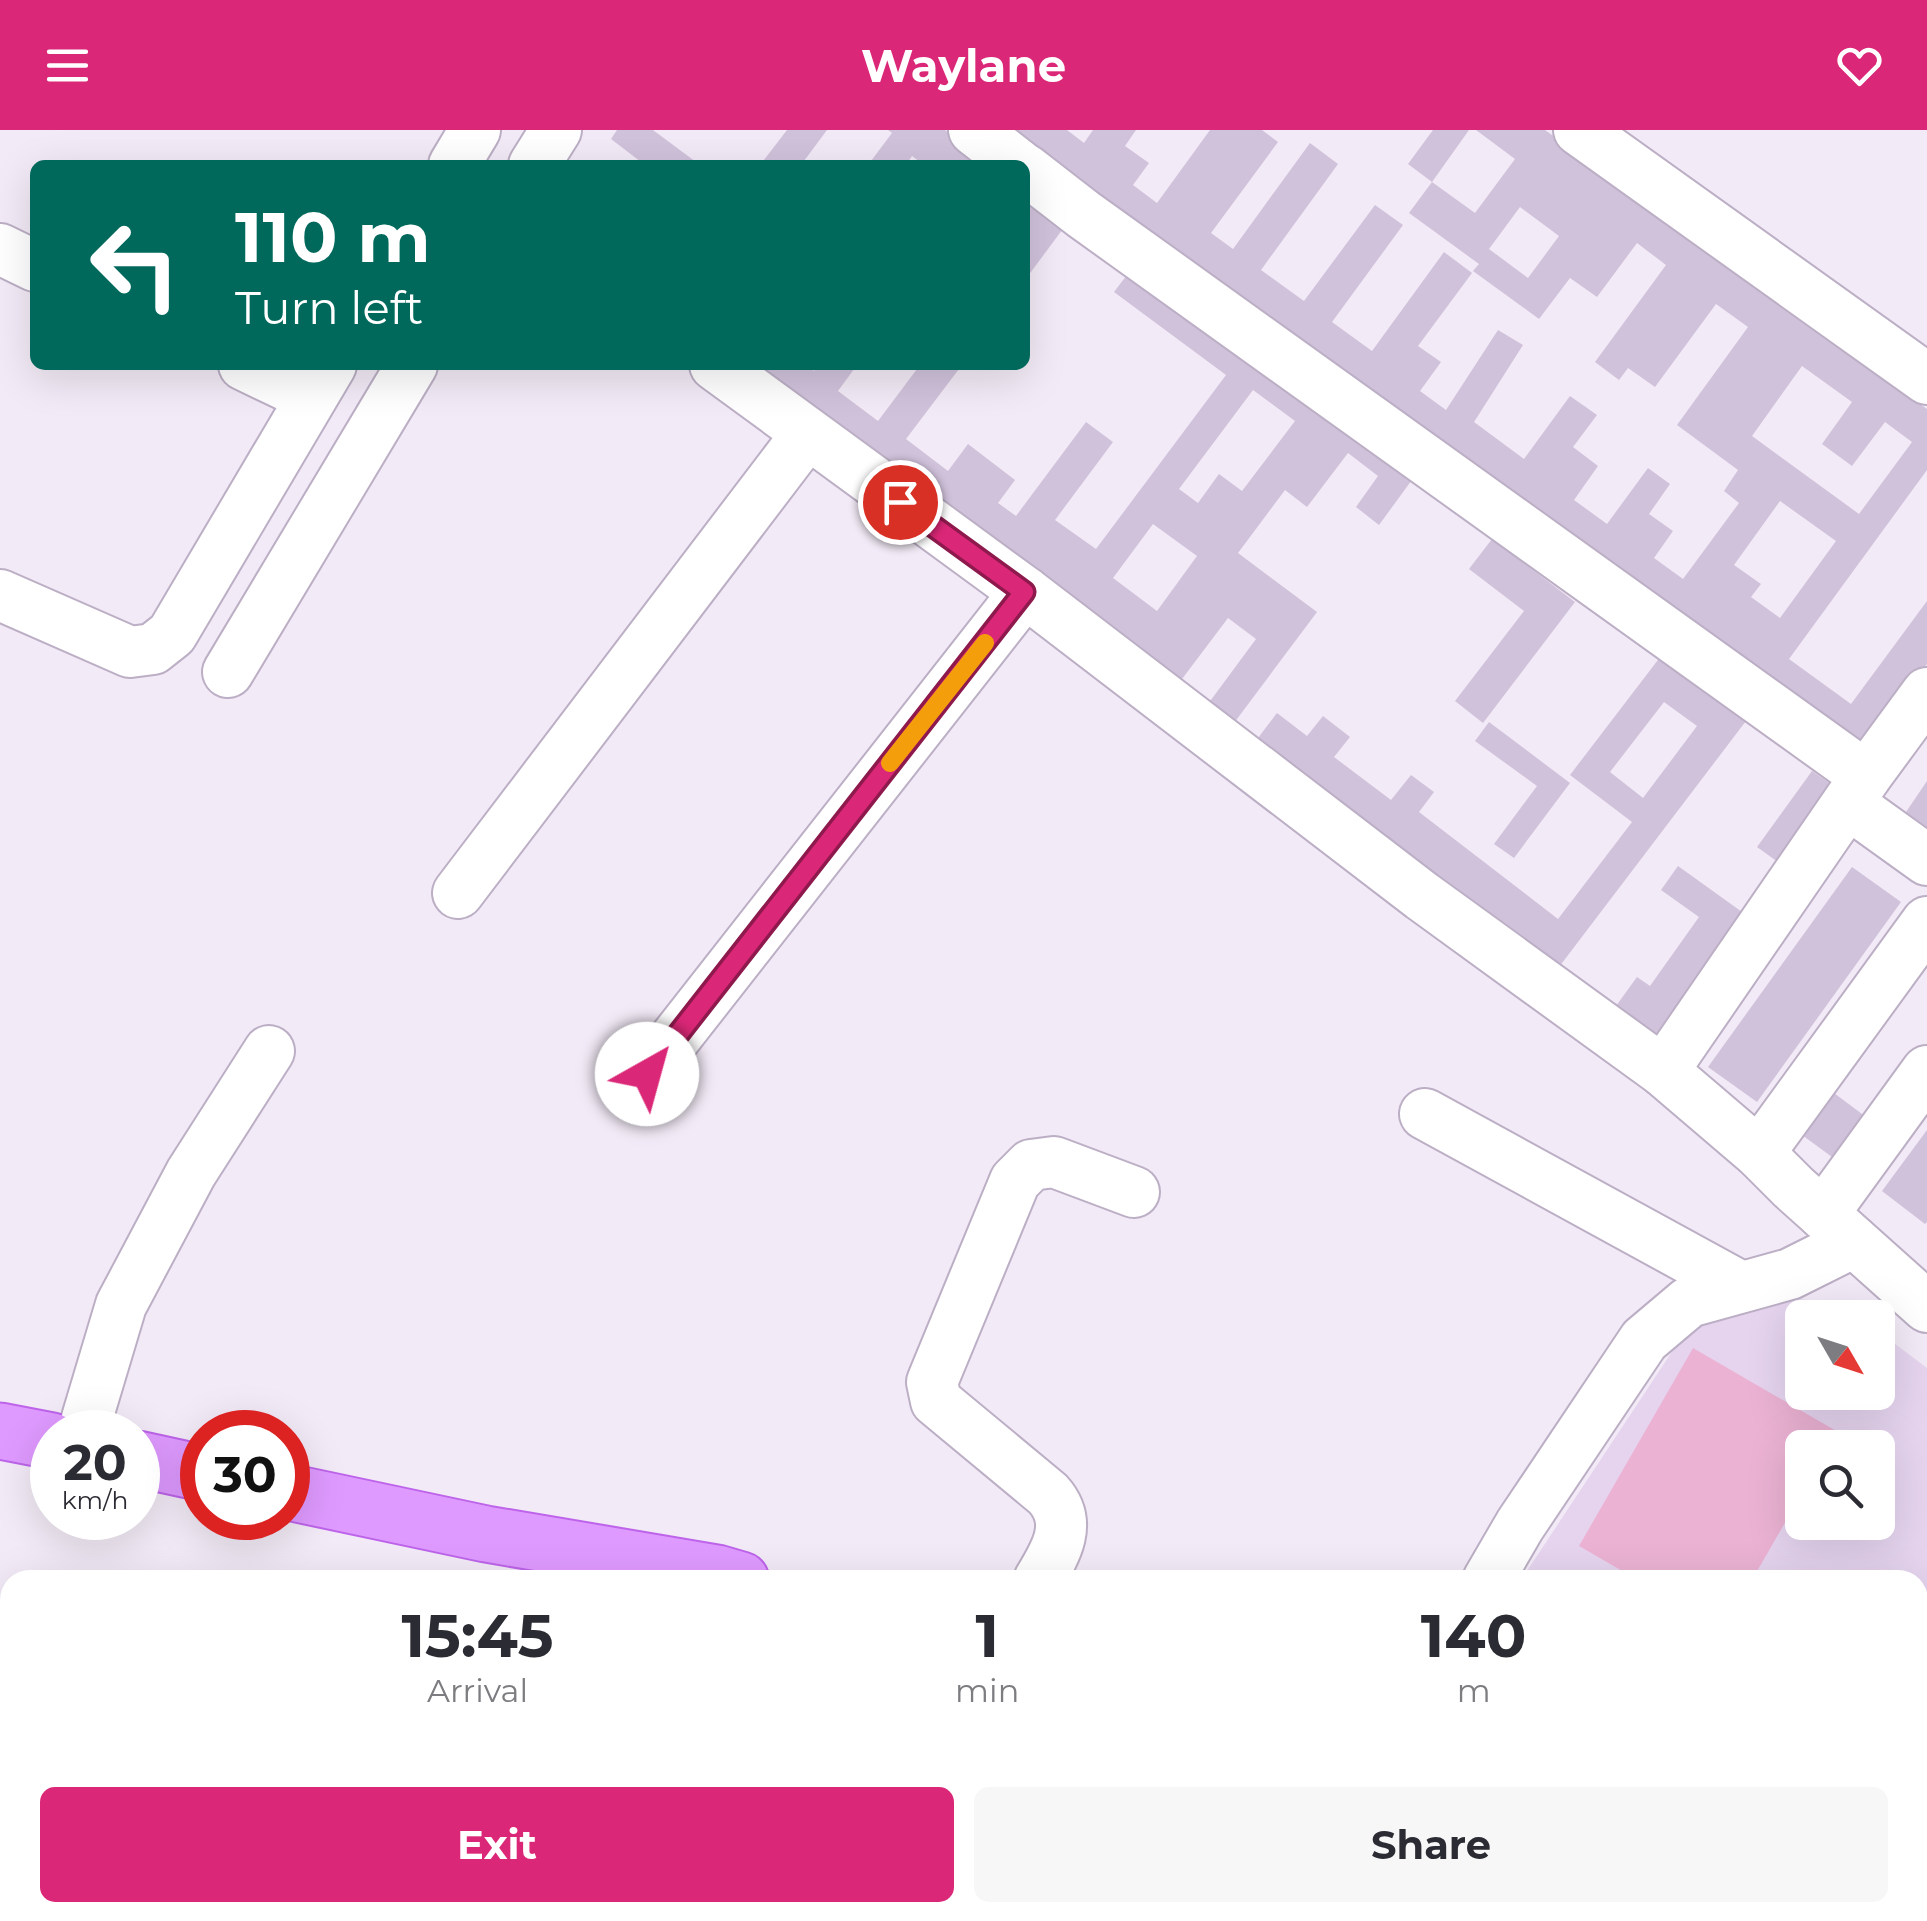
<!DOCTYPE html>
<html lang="en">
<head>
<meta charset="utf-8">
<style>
	:root { --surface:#fff; --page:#f7f7f7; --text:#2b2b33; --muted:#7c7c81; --accent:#db2777 }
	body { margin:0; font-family:Montserrat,sans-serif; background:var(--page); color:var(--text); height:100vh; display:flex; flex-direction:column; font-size:38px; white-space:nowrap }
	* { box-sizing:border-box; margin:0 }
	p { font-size:32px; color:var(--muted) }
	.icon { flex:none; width:55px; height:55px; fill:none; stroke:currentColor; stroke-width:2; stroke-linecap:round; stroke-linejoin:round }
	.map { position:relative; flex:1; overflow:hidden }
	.details { position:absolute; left:0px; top:1440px; width:1928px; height:352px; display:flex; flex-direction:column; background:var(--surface); border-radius:30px 30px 0 0; box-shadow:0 10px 40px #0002 }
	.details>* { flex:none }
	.banner { position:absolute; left:30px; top:30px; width:1000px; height:210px; border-radius:15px; box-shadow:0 10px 40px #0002; background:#00695c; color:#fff; overflow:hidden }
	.needle { width:65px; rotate:129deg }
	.fabs { position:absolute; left:1785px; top:1170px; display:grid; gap:20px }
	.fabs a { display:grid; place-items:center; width:110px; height:110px; border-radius:15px; background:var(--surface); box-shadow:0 10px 40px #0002; font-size:50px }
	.speed { position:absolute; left:30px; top:1280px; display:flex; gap:20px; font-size:50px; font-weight:700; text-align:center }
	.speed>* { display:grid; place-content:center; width:130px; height:130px; border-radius:50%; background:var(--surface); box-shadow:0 10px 40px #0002; line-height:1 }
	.speed small { font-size:25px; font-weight:400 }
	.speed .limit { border:15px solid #d22; background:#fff; color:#111 }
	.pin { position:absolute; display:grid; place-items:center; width:85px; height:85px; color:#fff; margin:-42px; border:5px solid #fff; border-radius:50%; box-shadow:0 2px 10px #0007 }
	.me { position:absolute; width:110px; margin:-55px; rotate:38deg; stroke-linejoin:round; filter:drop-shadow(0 0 8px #0008) }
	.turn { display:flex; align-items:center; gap:35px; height:210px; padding:0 40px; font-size:45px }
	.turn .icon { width:130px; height:130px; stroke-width:2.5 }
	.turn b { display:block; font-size:70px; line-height:85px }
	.eta { display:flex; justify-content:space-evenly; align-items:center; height:170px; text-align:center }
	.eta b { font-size:60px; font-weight:700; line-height:70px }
	.button { display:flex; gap:20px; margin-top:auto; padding:20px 40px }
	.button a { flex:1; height:115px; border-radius:15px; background:var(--accent); color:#fff; font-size:40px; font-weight:700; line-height:115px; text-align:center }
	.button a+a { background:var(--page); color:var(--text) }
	header { display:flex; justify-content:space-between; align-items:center; height:130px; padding:0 40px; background:var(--accent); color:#fff; font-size:45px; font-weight:700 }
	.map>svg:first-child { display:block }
</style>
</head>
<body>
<header><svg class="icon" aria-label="menu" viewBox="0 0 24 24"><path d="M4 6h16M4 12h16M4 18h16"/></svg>Waylane<svg class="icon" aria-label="heart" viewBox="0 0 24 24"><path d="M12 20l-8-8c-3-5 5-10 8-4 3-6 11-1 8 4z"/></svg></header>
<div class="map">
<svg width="1927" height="1791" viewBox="0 0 1927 1791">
	<rect width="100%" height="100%" fill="#f2eaf6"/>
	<path fill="#e6d4ef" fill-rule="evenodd" d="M1754,1165L1841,1173L1860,1187L1802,1188V1262H1878V1201L1927,1238V1791H1315L1322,1782H1918V1450H1521L1685,1202ZM1802,1318H1878V1392H1802Z"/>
	<polygon fill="#ebb2d3" points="1693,1218 1838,1302 1829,1317 1802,1318 1802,1363 1752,1450 1638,1450 1579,1416"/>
	<g fill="#d0c2db" fill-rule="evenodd">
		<polygon points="617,0 653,0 700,35 645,35 611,9"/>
		<polygon points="787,0 827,0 801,35 760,35"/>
		<polygon points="888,0 945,0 992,35 924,35 912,26 906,35 868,35 892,3"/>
		<path d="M1006,0H1067L1084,13L1093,0H1136L1125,16L1149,33L1133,55L1157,73L1210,0H1262L1278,12L1211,103L1233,119L1310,13L1338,34L1261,140L1304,171L1375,75L1403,95L1332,192L1372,221L1444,122L1472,143L1418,216L1441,232L1420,261L1446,280L1498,200L1523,215L1474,292L1524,329L1570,266L1597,285L1573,317L1598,336L1574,370L1607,394L1648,338L1670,354L1649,384L1673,401L1654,428L1683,449L1739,373L1724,361L1738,340L1677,295L1748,197L1716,174L1655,257L1628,238L1619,250L1595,232L1666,135L1637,113L1597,167L1570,148L1539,189L1473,141L1479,134L1409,83L1432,52L1408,34L1433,0H1469L1432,52L1475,83L1515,29L1476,0H1545L1927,279V340L1789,529L1851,574L1927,471V534L1861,624ZM1520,77L1559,106L1528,148L1489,119ZM1802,236L1852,272L1822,314L1852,336L1885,292L1912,312L1859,384L1752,306ZM1780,371L1836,411L1780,488L1751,467L1761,454L1734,435Z"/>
		<polygon points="1025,59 1068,92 1025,150"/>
		<path d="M1136,133L1417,343L1379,395L1356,377L1378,346L1348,323L1307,377L1285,360L1238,423L1317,482L1234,593L1208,574L1256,509L1228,488L1179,553L743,235H806L814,241L818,235H857L838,261L878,291L920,235H962L906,309L948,341L968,314L1015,350L998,373L1016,386L1086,292L1113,312L1055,390L1096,419L1226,245L1114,162ZM1253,260L1295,291L1242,361L1219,344L1198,373L1179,359ZM1153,394L1197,426L1157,481L1113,448Z"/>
		<polygon points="1492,409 1575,472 1483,593 1455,571 1524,481 1469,439"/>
		<path d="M1664,522L1749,587L1559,837L1258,608L1277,583L1307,606L1323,586L1350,607L1334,627L1391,670L1411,645L1434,662L1419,682L1558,789L1632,692L1570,645ZM1664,572L1697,596L1643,668L1610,642Z"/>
		<polygon points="1489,592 1570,653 1514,728 1494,714 1537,656 1475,611"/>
		<polygon points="1812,641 1841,661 1785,737 1757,717"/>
		<polygon points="1927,651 1927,697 1906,682"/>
		<polygon points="1678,736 1749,787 1662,909 1616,876 1637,847 1650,856 1699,787 1661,760"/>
		<polygon points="1852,737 1901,772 1757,972 1708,937"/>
		<polygon points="1834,963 1874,993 1843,1035 1802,1005"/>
		<polygon points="1927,1000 1927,1092 1925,1094 1882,1061"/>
		<polygon points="1918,1679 1927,1685 1927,1764 1918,1782"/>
		<polygon points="1585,1782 1706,1782 1721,1791 1601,1791"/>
		<polygon points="1856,1782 1917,1782 1912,1791 1852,1791"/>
	</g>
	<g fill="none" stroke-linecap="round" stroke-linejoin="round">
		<defs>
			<g id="minor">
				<polyline points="974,0 1019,35"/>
				<polyline points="1579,0 1927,249"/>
				<polyline points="454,35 475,0"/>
				<polyline points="534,35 556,0"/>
				<polyline points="1025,39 1083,84 1866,646"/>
				<polyline points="0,119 35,136"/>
				<polyline points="244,235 311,267"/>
				<polyline points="715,235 1025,462 1422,766 1663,941 1759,1023 1793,1057 1927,1177"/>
				<polyline points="0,465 130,522 153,519 172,504 331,235"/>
				<polyline points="228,542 412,235"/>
				<polyline points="1849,674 1927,730"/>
				<polyline points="458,763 807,304"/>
				<polyline points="1663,941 1866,646 1927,563"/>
				<polyline points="647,944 1025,462"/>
				<polyline points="1425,984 1741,1157"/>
				<polyline points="1759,1023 1927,792"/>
				<polyline points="1823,1084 1927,941"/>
				<polyline points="83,1302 121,1175 191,1043 269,921"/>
				<path d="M1039,1450C1056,1422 1074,1393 1048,1364L936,1271L932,1252L1015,1051L1031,1035L1054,1032L1134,1062"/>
				<polyline points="1488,1450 1520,1395 1644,1210 1689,1172 1790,1144 1854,1112"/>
				<polyline points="418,1782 431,1791"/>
				<polyline points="509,1791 516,1782"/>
			</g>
			<g id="major">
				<polyline points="0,1301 52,1311"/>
				<polyline points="138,1329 202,1343"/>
				<polyline points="288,1362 486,1404 717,1443 741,1450"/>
				<polyline points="1160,1782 1168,1791"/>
			</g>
		</defs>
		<use href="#minor" stroke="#bcafc5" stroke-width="54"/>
		<use href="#major" stroke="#bd64ea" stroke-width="59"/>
		<use href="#minor" stroke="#fff" stroke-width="50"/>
		<use href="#major" stroke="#df9aff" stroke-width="55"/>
	</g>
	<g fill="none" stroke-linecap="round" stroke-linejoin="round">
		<defs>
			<polyline id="route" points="647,944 1024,462 900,372"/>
		</defs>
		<use href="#route" stroke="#8e194d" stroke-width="25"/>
		<use href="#route" stroke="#db2777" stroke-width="18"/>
		<polyline stroke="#f59e0b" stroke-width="18" points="890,633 985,513"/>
	</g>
</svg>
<div class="fabs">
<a><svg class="needle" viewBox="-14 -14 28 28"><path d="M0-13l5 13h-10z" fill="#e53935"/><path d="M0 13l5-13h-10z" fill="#7c7c81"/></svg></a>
<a><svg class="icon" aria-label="search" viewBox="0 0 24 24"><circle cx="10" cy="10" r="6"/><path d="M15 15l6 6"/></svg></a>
</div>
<div class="speed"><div>20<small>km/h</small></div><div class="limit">30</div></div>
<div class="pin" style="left:900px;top:372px;background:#d93025"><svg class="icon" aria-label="arrive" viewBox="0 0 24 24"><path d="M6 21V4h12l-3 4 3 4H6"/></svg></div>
<svg class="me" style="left:647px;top:944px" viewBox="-20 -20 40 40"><circle r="19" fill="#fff"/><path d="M0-13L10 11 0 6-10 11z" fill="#db2777"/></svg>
<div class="banner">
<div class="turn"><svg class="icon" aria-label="left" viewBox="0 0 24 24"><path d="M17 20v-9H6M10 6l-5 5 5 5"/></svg><div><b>110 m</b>Turn left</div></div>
</div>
<section class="details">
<div class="eta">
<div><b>15:45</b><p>Arrival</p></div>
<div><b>1</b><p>min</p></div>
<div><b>140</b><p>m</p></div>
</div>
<div class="button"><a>Exit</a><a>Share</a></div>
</section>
</div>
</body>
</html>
